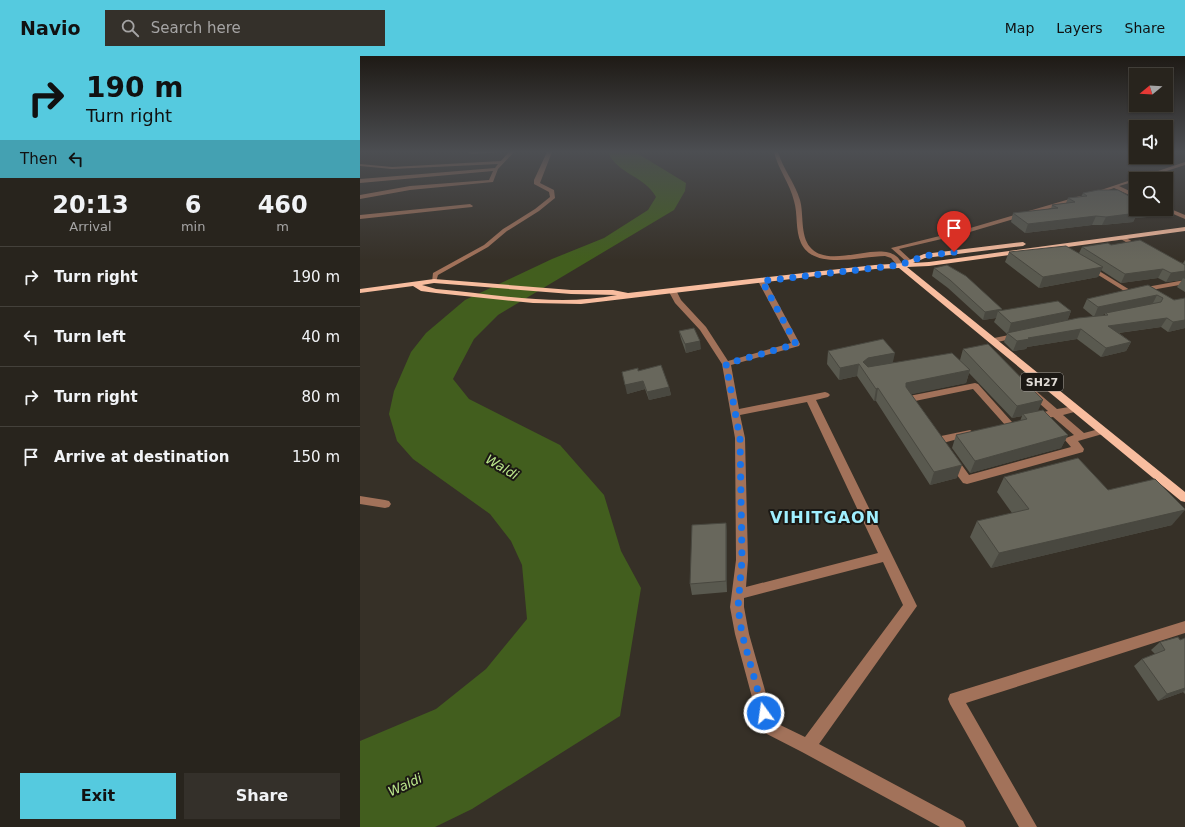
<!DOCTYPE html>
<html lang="en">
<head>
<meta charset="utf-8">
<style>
	:root { --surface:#28241d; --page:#34302a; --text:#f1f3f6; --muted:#a5a4a4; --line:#44413b; --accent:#55cadf }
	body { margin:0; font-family:"DejaVu Sans",sans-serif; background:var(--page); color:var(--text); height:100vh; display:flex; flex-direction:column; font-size:15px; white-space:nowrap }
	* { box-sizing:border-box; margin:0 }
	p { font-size:13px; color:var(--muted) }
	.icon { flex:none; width:22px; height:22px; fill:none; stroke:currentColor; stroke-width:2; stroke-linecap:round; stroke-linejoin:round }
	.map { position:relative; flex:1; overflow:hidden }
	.drawer { display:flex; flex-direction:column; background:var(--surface); width:360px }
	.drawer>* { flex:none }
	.top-card { background:#55cadf; color:#111; overflow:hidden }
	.needle { width:26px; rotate:252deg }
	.buttons { position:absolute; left:769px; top:12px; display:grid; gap:8px }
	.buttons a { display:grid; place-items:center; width:44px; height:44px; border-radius:0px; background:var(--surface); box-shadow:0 1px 3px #0004,0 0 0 1px var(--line); font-size:20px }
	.pin { position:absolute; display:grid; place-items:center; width:34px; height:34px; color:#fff; margin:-41px -17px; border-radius:50% 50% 50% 0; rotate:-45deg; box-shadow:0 0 4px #0007 }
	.pin .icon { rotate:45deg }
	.me { position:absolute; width:44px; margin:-22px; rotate:346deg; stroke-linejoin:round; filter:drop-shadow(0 0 3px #0008) }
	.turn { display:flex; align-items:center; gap:14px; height:84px; padding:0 20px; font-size:18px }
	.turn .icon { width:52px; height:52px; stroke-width:2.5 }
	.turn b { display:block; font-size:28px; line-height:34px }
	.then { display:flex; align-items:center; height:38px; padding:0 20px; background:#0003; gap:8px; font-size:15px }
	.eta { display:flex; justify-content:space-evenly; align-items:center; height:68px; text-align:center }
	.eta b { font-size:24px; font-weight:700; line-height:28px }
	.primary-button { display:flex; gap:8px; margin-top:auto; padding:8px 20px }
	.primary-button a { flex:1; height:46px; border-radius:0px; background:var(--accent); color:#111; font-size:16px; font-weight:700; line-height:46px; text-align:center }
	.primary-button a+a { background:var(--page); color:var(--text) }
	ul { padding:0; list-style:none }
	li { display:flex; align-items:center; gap:12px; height:60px; padding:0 20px; border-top:1px solid var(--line) }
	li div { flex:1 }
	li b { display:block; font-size:15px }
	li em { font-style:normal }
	header { display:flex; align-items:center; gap:24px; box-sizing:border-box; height:56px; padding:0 20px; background:var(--accent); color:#111 }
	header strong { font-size:19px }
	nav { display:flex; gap:22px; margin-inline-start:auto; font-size:14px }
	.search { width:280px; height:36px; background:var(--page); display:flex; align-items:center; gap:10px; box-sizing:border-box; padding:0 14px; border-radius:0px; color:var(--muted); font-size:15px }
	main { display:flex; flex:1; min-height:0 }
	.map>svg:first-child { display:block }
</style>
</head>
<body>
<header>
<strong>Navio</strong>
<div class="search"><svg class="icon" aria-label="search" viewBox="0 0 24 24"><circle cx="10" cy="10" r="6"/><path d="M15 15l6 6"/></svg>Search here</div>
<nav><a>Map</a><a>Layers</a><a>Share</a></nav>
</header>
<main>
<section class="drawer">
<div class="top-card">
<div class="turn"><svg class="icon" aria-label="right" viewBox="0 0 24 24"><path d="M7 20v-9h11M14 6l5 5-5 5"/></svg><div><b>190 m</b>Turn right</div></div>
<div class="then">Then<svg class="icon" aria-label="left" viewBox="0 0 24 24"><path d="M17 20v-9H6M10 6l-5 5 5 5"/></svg></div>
</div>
<div class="eta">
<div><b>20:13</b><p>Arrival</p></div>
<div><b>6</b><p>min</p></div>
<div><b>460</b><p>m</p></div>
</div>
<ul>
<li><svg class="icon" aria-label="right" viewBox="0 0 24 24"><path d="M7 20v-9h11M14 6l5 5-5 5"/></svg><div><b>Turn right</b></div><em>190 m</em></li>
<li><svg class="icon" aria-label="left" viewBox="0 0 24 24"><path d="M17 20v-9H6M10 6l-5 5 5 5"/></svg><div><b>Turn left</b></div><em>40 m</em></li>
<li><svg class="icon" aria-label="right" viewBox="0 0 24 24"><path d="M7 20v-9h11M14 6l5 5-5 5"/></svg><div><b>Turn right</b></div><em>80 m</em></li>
<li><svg class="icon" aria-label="arrive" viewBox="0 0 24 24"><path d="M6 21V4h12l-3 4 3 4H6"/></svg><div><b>Arrive at destination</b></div><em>150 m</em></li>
</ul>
<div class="primary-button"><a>Exit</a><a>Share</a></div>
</section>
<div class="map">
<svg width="825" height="771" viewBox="0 0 825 771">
	<rect width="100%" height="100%" fill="#363027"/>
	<path fill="#425e1e" d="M248,96H275L326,127L325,135L314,154L138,259L114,283L93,323L109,343L200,389L244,439L261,495L281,532L260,660L112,753L75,771H0V685L76,653L126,613L167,563L162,509L151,485L130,458L53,403L37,385L29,358L34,335L51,296L66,277L105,244L192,203L244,182L288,154L296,141C285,120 257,118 248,96Z"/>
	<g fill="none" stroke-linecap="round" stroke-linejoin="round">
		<g fill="#a2725a" fill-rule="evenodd">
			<polygon points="109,96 141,96 111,98"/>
			<polygon points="149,96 154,96 138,113 133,126 50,134 0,143 0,139 50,130 129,124 133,115 0,127 0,123 135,112 138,108 32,113 0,110 0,108 32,111 141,105"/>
			<polygon points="187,96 192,96 180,127 194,134 195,142 179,155 147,175 128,191 78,219 76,226 72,226 73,217 124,189 143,173 175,153 190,141 189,136 174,128 174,124"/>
			<path d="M414,96H418C423,113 435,127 440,144C444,158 440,179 450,191C469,214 517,185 536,200C539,202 541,206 543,209L542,210H538L531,202L525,200C501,200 454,215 441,187C435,174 438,158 434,145C430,128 418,113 414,96Z"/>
			<polygon points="825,106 825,109 782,123 776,123 776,125 759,130 776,138 776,142 754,132 735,139 732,137"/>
			<polygon points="720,140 723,142 722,143 603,178 539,193 552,205 552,207 548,207 531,192 600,175"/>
			<polygon points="110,148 113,150 112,151 0,163 0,159"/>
			<polygon points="806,151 825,159 825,163 804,154 803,153 806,153"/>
			<polygon points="759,180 763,180 783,192 778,193 759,182"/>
			<polygon points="727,210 731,210 770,234 825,224 825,228 769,238 727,212"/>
			<path d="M402,223L406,225L440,288L439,290L371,309L379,353L465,336L468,337L470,339L468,341L456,344L557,550L459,688L603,765L606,771H580L442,696L403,676L400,671L375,578L370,551L376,504L375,382L362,308L340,274L315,247L309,236L316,234L321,244L346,271L368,305L431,287L398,225ZM447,346L518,497L386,531L388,504L385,382L380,359ZM523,506L543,549L445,681L414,666L389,578L384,551V542Z"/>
			<polygon points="659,277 663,279 662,281 632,287 628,285 629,283"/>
			<polygon points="615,327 618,328 652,366 654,368 652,370 646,370 613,333 555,345 559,350 554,353 551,352 544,343 549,340"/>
			<polygon points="673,334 676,335 697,353 715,350 718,351 720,353 718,355 703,359 724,377 743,372 748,375 746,377 718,385 724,393 723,396 607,428 603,427 588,407 587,404 588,401 596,401 609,419 711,391 705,384 706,382 714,379 693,361 676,364 673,363 671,361 673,359 688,355 670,339 668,337"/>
			<polygon points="574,374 577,375 581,380 610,374 615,377 613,379 579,388 575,386 569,377"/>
			<polygon points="0,440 25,444 29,445 31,448 29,451 25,452 0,448"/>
			<polygon points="825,565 825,577 606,647 677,771 659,771 590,648 588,643 590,638"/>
		</g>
		<path fill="#f8bd9f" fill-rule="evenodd" d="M825,171V175L569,210L547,211L825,436V446L821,445L539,212L515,213L221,248L173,247L76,237L61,235L53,230L0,237V233L74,223L211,234H253L268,237L515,209L546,207L547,205L564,198L663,186L666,188L663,190L565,202L553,207L569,206ZM74,227L211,238L257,239C197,251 136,238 76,233L62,229Z"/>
	</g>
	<g fill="#59594f">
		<polygon points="723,137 776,153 790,153 787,161 775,162 773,166 742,169 732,169 665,177 651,166 653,157 691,153 692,149 706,147 708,142 721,141"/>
		<polygon points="751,189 823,207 825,204 825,236 817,231 822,224 806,226 798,222 761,227 741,214 738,221 679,232 645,206 649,196 719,197 722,191"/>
		<polygon points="574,212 642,254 711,255 707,265 745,259 745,258 734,261 723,252 727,243 788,229 814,244 825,242 825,272 808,276 801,271 759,277 771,286 766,295 741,301 717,283 667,291 666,293 653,295 644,286 647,278 634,266 636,262 623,264 588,232 572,220"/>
		<polygon points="319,275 341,293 326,297 321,283"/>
		<polygon points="603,293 708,379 701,392 610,417 592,392 596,379 660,365 662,360 652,362 609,317 606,327 551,338 597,422 570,429 516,345 514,345 497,320 479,324 467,308 468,295 533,307 600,304"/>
		<polygon points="278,315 309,331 311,339 289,344 285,333 267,338"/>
		<polygon points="644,421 748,434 812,469 631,512 610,481 617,465 652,457 637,436"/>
		<polygon points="366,467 367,480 367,536 332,539 330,528"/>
		<polygon points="825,582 825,638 823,636 798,645 774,610 782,603 795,598 791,594 800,586 820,584"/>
	</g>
	<g fill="#494840">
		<polygon points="784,153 790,153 787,161 775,162 773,166 742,169 746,161 772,154"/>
		<polygon points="736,160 732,169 665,177 668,168"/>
		<polygon points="743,211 738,221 679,232 683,221"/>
		<polygon points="803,213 798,222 761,227 765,218"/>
		<polygon points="825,215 825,223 823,222 822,224 806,226 811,217"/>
		<polygon points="797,239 792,249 746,257 745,258 734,261 738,251"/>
		<polygon points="642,253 641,258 638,255 636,262 623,264 625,256"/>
		<polygon points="711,255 707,266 648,277 651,267"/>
		<polygon points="807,262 801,271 743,279 748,270"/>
		<polygon points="825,264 825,272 808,276 813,266"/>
		<polygon points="721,273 717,283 667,291 666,293 653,295 657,285 668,282"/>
		<polygon points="340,285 341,293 326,297 325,288"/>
		<polygon points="771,286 766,295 741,301 746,292"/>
		<polygon points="535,297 532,310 506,315 503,306 508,302"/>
		<polygon points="499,308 497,320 479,324 480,312"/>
		<polygon points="610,314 606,327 543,340 546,327"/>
		<polygon points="283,325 285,333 267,338 265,329"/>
		<polygon points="309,331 311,339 289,344 287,336"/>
		<polygon points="518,332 516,345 514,345 516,333"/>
		<polygon points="683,344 677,357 663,358 662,360 652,362 657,350"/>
		<polygon points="708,379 701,392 610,417 615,405"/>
		<polygon points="602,409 597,422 570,429 574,416"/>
		<polygon points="825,454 812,469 631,512 639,497"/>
		<polygon points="366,467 367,480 367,536 366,525"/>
		<polygon points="825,632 825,634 823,636 798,645 807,638"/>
	</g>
	<g fill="#68675c" stroke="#494840">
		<polygon points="738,134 758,134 776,144 776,153 784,153 772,154 777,157 746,161 736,160 668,168 653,157 698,152 692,149 715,146 708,142 727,140 723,137"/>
		<polygon points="780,184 825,209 825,215 811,217 803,213 765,218 722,191 748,187 751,189"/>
		<polygon points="706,190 743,211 683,221 649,196"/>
		<polygon points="587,209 606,220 642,253 625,256 590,224 574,212"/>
		<polygon points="788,229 814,244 825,242 825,264 813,266 807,262 748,270 771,286 746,292 721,273 668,282 670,283 657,285 647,277 718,262 748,259 746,257 801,246 803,242 797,239 738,251 727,243"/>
		<polygon points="698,245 711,255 651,267 638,255"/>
		<polygon points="334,272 340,285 325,288 319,275"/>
		<polygon points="523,283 535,297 508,302 503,306 508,311 592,297 610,314 546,327 546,331 602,409 574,416 518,332 516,333 499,308 480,312 468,295"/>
		<polygon points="628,288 683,344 657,350 603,293"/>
		<polygon points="301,309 309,331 287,336 283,325 265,329 262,316 278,312 278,315"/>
		<polygon points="683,354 708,379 615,405 596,379 667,363 663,358"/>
		<polygon points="718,402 748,434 795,423 825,453 825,454 639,497 617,465 669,453 644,421"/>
		<polygon points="366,467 366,525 330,528 332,469"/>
		<polygon points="818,581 820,584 825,582 825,632 807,638 782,603 805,594 800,586"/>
	</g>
	<linearGradient id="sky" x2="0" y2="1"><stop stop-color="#1e1a15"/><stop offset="0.47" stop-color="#4c4e52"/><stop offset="1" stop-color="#4c4e52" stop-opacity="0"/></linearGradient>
	<rect width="825" height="204" fill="url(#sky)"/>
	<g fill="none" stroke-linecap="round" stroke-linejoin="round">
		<polyline stroke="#1a73e8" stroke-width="7" stroke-dasharray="0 12.6" points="404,657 382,578 378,551 382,504 380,382 366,308 436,288 402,225 540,209 564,200 594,196"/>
	</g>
	<g text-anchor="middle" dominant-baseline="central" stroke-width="4" stroke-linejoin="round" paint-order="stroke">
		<rect fill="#1b1814" stroke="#a4a09b" stroke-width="1" x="661" y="317" width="42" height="18" rx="3"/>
		<g font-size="11" font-weight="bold" fill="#dfdad5">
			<text x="682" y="326">SH27</text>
		</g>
		<g font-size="13" font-style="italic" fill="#bce88c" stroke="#1b1814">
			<text transform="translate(142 411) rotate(31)">Waldi</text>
			<text transform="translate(45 729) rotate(-25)">Waldi</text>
		</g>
		<g font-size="16" font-weight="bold" letter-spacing="1" fill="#a0efff" stroke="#1b1814">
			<text x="465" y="461">VIHITGAON</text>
		</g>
	</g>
</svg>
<div class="buttons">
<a><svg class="needle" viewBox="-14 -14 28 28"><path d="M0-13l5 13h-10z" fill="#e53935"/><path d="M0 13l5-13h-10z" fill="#a5a4a4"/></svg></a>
<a><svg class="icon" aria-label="sound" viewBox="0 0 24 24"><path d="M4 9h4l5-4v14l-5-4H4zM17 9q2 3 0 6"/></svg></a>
<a><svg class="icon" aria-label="search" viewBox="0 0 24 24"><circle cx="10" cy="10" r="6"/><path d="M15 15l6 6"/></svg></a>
</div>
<div class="pin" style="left:594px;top:196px;background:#d93025"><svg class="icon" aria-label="arrive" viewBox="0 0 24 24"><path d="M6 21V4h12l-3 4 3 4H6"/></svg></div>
<svg class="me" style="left:404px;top:657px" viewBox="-20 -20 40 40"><circle r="17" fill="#1a73e8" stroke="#fff" stroke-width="3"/><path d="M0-11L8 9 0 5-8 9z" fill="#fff"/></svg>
</div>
</main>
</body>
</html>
